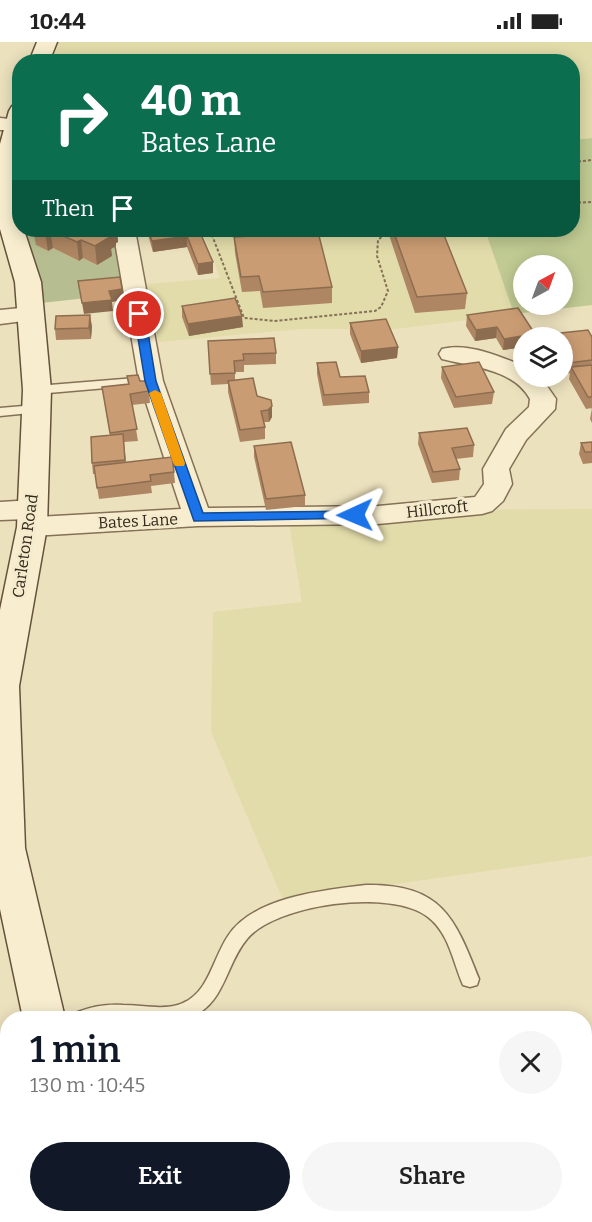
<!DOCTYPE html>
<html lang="en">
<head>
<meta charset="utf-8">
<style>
	:root { --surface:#fff; --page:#f6f6f6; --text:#222; --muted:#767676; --accent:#111827 }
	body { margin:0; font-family:Bitter,serif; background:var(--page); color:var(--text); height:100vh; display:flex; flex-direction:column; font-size:22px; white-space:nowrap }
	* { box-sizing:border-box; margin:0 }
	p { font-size:20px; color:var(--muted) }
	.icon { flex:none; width:33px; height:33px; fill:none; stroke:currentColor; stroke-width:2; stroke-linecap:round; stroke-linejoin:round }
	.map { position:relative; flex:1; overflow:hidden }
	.sheet { position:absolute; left:0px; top:969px; width:592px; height:212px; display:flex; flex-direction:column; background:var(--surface); border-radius:24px 24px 0 0; box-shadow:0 3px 15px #0003 }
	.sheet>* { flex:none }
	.top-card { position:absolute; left:12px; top:12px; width:568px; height:183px; border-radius:24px; box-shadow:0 3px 15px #0003; background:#0b6e4f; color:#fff; overflow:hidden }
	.needle { width:39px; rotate:41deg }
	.fabs { position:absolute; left:513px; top:213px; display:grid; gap:12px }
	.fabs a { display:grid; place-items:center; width:60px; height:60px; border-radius:50%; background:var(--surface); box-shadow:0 3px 15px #0003; font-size:30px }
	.pin { position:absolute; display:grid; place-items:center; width:51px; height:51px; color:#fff; margin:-26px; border:3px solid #fff; border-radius:50%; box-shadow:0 2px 6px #0007 }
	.me { position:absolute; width:66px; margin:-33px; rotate:269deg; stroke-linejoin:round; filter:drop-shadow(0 0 4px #0008) }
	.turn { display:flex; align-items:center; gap:21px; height:126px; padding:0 30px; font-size:27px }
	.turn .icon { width:78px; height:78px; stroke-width:2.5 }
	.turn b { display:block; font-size:42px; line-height:51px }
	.then { display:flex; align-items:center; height:57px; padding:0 30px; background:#0003; gap:12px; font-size:22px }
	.round { display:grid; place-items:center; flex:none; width:63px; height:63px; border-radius:32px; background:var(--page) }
	.head { display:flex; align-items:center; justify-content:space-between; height:102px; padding:0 30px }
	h1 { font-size:36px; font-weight:600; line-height:45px; color:var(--accent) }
	.primary-button { display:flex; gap:12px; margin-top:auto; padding:12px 30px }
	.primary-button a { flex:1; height:69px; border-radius:36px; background:var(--accent); color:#fff; font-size:24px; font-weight:600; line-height:69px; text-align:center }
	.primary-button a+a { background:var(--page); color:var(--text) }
	.status { display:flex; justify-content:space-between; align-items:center; height:42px; padding:0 30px; background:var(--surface); direction:ltr }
	.status svg { height:16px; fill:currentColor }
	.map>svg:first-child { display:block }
</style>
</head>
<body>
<div class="status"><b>10:44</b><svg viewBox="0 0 49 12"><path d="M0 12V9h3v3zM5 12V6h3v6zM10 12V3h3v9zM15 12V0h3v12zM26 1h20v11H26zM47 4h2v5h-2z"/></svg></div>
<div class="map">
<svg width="592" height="1180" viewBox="0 0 592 1180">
	<rect width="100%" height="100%" fill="#ece1bd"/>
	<g fill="#e2dcaa">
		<polygon points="58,0 592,0 592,96 573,98 573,20 50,20"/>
		<polygon points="202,188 485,188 514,272 396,287 301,287 159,300 146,242 220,236"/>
		<polygon points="592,467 592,814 283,858 211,690 213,570 302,560 287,469"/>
	</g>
	<path fill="#c0ca92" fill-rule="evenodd" d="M592,96V263L514,272L485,188H573V98ZM524,224H562V262H524Z"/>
	<path fill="#b6be91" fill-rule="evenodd" d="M21,188H111L121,199L124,252L41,261ZM36,203L112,214L97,223L83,216L79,219L53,206L48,209Z"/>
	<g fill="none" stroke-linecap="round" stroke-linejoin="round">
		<defs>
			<g id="lane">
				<polygon points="148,335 154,339 152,342 37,352 31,348 37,344"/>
				<polygon points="35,363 40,364 41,367 40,370 0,374 0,366"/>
				<path d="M366,843C442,842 455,876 479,937L477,943L470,945L463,943C453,920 449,891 428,875C391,846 276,862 247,897C225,923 225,963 189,976H76L78,970C93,964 107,962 123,963C142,963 166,969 183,961C209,950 213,916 228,894C253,855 324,848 366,843Z"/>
			</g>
			<g id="street">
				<polygon points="0,76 20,78 20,88 0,88"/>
				<path d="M113,188H135L163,339L208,466L378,464L475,455L484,442L483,427L506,387L529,365L530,357C513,327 473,325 442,317L439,312L442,307C468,300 500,315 524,324V334H540L556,357L555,367L526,398L509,427L512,442L503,459L492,469L482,472L378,482L198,484L32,494L22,492L18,485L22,478L28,477L0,478V460L33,458L43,460L47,467L43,474L37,475L181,467L139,339Z"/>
				<polygon points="31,265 39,267 43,272 39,277 0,282 0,268"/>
			</g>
			<g id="secondary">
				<polygon points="37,0 57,0 49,20 29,20"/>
				<polygon points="20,63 20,113 13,136 20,172 20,188 24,188 41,240 51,348 47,485 19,644 25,806 65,976 23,976 0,867 0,568 17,485 23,348 15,240 0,187 0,102 9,69 12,64"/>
				<polygon points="82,1173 128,1173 130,1180 84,1180"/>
			</g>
		</defs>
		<use href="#lane" stroke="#847157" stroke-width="3"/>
		<use href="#street" stroke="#847157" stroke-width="3"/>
		<use href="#secondary" stroke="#65523a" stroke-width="3"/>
		<g stroke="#847157" stroke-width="2" stroke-dasharray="3 2" stroke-linecap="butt">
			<polyline points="573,120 592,118"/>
			<polyline points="573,161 592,160"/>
			<polyline points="210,188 244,276 274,279 375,269 381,265 388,249 377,214 378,198 389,188"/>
		</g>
		<use href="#lane" fill="#f8eecf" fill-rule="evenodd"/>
		<use href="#street" fill="#f8eecf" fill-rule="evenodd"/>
		<use href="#secondary" fill="#f8eecf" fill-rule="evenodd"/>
	</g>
	<g fill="#ae8663">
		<polygon points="33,188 117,188 118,200 116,201 116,204 111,207 112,214 97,223 83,216 79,219 53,206 48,209 36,203"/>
		<polygon points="147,188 199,188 213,231 198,233 187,205 153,210 148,193"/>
		<polygon points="218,188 277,188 277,190 220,195"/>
		<polygon points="390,188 442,188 467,251 465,267 415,271 389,193"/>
		<polygon points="234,195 332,245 332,261 263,266 260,249 242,250 235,211"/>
		<polygon points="182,264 243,285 189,294 182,275"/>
		<polygon points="467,273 535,292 534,296 524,296 524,305 503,308 496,296 475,299 466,284"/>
		<polygon points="350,281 398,305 397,316 361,321 350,292"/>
		<polygon points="92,284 91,297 56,298 55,287"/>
		<polygon points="552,292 592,295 592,381 590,377 592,366 586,367 569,337 570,331 566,332 562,325 562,296 552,296"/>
		<polygon points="208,299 276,311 276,322 244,323 244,330 235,330 235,338 257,354 271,358 272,375 269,380 264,380 265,385 265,397 240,400 228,350 228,342 211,343"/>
		<polygon points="317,321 340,335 369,350 369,361 323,364 317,332"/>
		<polygon points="442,325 494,350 492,362 454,366 441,336"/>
		<polygon points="127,334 140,339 149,349 150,361 132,363 138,399 124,400 126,420 174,430 175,441 151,444 152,451 99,457 95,432 93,432 92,421 110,393 102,345 128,342"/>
		<polygon points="419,391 474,403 473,415 456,417 460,427 459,438 432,441 418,402"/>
		<polygon points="592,400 592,421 583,422 579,412 581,401"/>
		<polygon points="254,404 305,453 305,464 266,468 254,415"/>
	</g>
	<g fill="#8d6d50">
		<polygon points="50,188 53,206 48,209 45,190"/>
		<polygon points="111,188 117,188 118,200 116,201 116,204 111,207 112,214 97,223 95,204 104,192"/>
		<polygon points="187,194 187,205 153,210 152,199"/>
		<polygon points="81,198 83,216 79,219 77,200"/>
		<polygon points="213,220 213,231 198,233 198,222"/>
		<polygon points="122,247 124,258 112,260 113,269 84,272 82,261 109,249"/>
		<polygon points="90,273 92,284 91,297 89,286"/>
		<polygon points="242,274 243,285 189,294 188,282"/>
		<polygon points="497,285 496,296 475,299 476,288"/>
		<polygon points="535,292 534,296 524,296 524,305 503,308 504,297"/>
		<polygon points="398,305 397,316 361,321 361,309"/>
		<polygon points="272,364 272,375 269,380 268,368"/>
	</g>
	<g fill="#ca9c73" stroke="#8d6d50" stroke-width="1.5">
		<polygon points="39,188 112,188 104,192 110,195 95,204 81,198 77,200 50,188 45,190"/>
		<polygon points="148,188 199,188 213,220 198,222 187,194 152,199"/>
		<polygon points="393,188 442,188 467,251 417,255"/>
		<polygon points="318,190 332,245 263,250 259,234 241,235 234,195"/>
		<polygon points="120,235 122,247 109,249 112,258 82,261 78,239"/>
		<polygon points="235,256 242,274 188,282 182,264"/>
		<polygon points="518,266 535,292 504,297 497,285 476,288 467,273"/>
		<polygon points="90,273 89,286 55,287 56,274"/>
		<polygon points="386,277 398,305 361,309 350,281"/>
		<polygon points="588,288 592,295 592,318 568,321 562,311 562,296 554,296 552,292"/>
		<polygon points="274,296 276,311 243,312 244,318 234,319 235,331 210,332 208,299"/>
		<polygon points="336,320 340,335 365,334 369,350 324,353 317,321"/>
		<polygon points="479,320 494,350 456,355 442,325"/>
		<polygon points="592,323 592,355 588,355 571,325"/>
		<polygon points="138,333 140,339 147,339 149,349 130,352 137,387 110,391 102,345 129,342 127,334"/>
		<polygon points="253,336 257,354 271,358 272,364 268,368 261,369 265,385 240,388 228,339"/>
		<polygon points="467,386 474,403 452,406 460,427 433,430 419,391"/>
		<polygon points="123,392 125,418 92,421 91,395"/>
		<polygon points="291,400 305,453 266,457 254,404"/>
		<polygon points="592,400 592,410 585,410 581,401"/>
		<polygon points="172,415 174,430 150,433 151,439 97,446 94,424"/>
	</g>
	<polygon fill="#1a73e8" stroke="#114b97" stroke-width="1.5" points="139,269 145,272 156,339 203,471 355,469 361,473 360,476 194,479 145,339 134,272"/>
	<polygon fill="#f59e0b" points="155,348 161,351 185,421 184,424 175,424 173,421 149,351"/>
	<g text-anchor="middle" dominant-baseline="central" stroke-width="6" stroke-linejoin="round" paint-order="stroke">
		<g font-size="16" fill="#33281b" stroke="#f4ebcc">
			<text transform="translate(437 467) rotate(-6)">Hillcroft</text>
			<text transform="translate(138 479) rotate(-3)">Bates Lane</text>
			<text transform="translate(25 504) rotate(-82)">Carleton Road</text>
		</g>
	</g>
</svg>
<div class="fabs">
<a><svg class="needle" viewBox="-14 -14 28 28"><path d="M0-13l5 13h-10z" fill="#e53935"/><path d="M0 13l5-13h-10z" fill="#767676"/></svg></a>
<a><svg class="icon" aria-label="layers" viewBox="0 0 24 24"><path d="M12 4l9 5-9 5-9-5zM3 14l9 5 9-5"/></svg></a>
</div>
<div class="pin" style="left:139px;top:272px;background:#d93025"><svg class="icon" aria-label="arrive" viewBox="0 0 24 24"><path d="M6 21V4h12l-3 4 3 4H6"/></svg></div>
<svg class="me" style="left:355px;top:473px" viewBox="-20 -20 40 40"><path d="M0-17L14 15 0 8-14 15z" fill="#1a73e8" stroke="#fff" stroke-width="4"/></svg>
<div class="top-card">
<div class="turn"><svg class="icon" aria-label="right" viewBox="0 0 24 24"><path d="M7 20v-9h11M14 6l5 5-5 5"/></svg><div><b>40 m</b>Bates Lane</div></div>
<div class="then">Then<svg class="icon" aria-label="arrive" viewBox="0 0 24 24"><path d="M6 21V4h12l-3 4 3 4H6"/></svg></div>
</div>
<section class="sheet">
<div class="head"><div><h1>1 min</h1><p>130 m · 10:45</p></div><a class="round"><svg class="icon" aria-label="close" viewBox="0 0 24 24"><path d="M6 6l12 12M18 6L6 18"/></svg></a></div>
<div class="primary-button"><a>Exit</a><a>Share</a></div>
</section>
</div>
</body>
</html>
